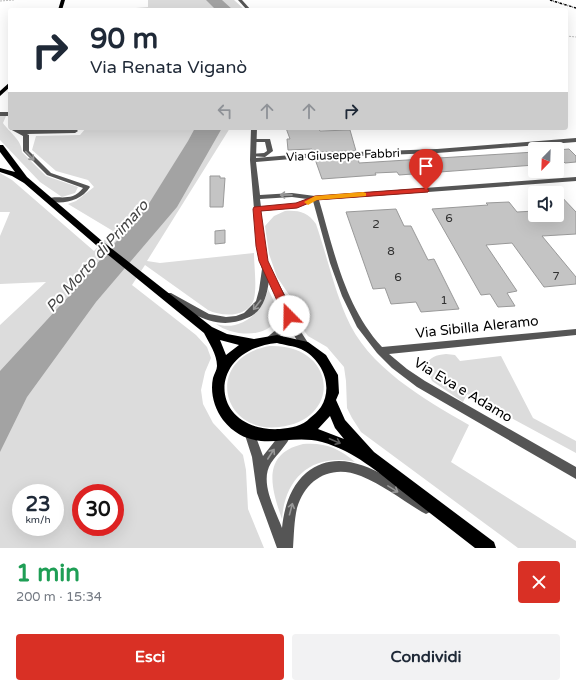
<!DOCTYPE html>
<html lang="it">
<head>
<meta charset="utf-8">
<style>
	:root { --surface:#fff; --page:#f2f2f3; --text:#1f2937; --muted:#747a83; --accent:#d93025 }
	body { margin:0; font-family:"Varela Round",sans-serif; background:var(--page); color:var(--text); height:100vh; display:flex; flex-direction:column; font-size:15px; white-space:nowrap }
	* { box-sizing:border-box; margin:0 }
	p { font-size:13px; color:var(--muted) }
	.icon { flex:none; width:22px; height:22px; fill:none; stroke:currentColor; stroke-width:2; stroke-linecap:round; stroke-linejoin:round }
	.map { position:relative; height:548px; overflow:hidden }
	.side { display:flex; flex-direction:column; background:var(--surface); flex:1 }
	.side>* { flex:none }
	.top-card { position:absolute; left:8px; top:8px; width:560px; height:122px; border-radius:4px; box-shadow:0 4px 16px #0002; background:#fff; color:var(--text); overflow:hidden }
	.needle { width:26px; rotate:203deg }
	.controls { position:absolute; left:528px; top:142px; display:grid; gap:8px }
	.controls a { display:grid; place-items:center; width:36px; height:36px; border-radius:4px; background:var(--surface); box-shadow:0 4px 16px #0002; font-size:20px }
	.speed { position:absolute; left:12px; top:484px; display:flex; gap:8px; font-size:20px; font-weight:700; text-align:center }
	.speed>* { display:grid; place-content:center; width:52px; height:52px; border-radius:50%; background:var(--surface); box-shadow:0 4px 16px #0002; line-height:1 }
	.speed small { font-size:10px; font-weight:400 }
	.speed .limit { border:6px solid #d22; background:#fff; color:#111 }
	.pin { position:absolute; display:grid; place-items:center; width:34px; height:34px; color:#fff; margin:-41px -17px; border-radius:50% 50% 50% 0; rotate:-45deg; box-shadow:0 0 4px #0007 }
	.pin .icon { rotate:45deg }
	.me { position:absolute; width:44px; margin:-22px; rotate:338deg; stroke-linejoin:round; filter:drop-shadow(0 0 3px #0008) }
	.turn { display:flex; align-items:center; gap:14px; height:84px; padding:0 16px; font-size:18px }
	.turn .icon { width:52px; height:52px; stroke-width:2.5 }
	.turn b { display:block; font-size:28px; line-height:34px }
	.lanes { display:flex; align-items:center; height:38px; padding:0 16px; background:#0003; justify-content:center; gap:20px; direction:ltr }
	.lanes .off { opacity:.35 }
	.round { display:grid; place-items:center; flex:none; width:42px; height:42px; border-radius:4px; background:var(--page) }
	.overview { display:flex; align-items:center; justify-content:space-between; height:68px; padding:0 16px }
	h1 { font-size:24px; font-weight:700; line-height:30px; color:#1e9e55 }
	.action { display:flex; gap:8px; margin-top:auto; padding:8px 16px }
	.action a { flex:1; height:46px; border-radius:4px; background:var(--accent); color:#fff; font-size:16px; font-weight:700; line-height:46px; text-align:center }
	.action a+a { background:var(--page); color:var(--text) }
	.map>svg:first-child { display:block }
</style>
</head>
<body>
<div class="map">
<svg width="576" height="548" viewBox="0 0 576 548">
	<rect width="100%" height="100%" fill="#fff"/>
	<g fill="#dcdcdc" fill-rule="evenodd">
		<polygon points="148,0 234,0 245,10 111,10 148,7"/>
		<path d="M0,116H6L3,123C9,132 22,140 22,152L46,176L78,187L75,193L62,197L40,182L0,140Z"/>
		<path d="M86,128H230L147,261L160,263L254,253C254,267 257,285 254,299C248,318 222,317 208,310L145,265L132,285L196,335L207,347L211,358L205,372L201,390L203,404L213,423L243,455L246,470L248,509L264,548H0V325L46,282L0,284V236L10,212H0V173L12,180L94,251L113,231L68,204L76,201L94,187L88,180L56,171L32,150L36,136L80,135ZM21,493H55V527H21ZM81,493H115V527H81Z"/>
		<path d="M285,211C298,210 308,212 316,224C326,253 334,288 346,316C367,367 424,399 469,425L451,462L576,541V548H518L361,432L352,418L347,408L346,381L344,367L327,347L308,336L302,328L296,305L277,277L269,254L265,226L274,216Z"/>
		<path d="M268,289L279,312C274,340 233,337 216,324C240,332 264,312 268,289Z"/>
		<path d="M270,346C337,344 343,420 279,427C220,434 204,357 270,346Z"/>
		<path d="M446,354L455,355L460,361L501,356L533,418L576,441V453L467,394L463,402L432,381L425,366C430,357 436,355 446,354Z"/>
		<path d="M303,444C324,442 339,448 355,462C313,453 285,477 282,519C271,488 261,454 303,444Z"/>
	</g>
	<g fill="#a3a3a3">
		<polygon points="206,0 222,0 233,10 216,10"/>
		<polygon points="195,128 222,128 177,207 96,302 27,397 0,452 0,371 68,297 148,205 188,141"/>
	</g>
	<g fill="#c4c4c4" stroke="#999">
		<polygon points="286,128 318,128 320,131 350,130 356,151 313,152 312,149 288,150 287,139 290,139"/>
		<polygon points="569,149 576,156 576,162 565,163 557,155 557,150"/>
		<polygon points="535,152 535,165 399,175 397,172 375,173 376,175 322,179 315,159 358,157 359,163"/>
		<polygon points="210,176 220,176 220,178 225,178 223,207 210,207"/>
		<polygon points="557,192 576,212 576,234 542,236 576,277 576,284 544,287 512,243 486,245 517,291 507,293 515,306 498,307 490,294 481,295 432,209 488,205 486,203 509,202 517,212 535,211 535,215 557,215"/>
		<polygon points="396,209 404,226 411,226 428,260 434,259 459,309 421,312 416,302 391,304 385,288 373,289 346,212"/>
		<polygon points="225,230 225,243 215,244 215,231"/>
	</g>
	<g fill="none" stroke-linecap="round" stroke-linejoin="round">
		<g stroke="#777" stroke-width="1" stroke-dasharray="0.5 1" stroke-linecap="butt">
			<polyline points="0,1 14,0"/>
			<polyline points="566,36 576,37"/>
		</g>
		<g fill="#555" fill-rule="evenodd">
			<rect x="0" y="112" width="10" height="4"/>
			<path d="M10,127L21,130H77L78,131L75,133L27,134L29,135V151L51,173L89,186L90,187C81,201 63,205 47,201L46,200C56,193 71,204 83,188L47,175L23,151V136L10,129Z"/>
			<polygon points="251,139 270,139 273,151 265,157 251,156 251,154 264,153 267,151 265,142 253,142 251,141"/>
		</g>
		<g fill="#555" fill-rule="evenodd">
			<polygon points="238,0 242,0 251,10 247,10"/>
			<path d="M251,128H257L256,158L303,154L437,149L576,138V142L437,153L303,158L256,162L260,195L292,193L315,196L576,177V181L319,200C334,251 345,307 382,347L576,329V335L389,354L407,369L425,381L576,467V479L417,387L392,368L377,353L357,327L342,296L330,263L313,201L297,208L261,211L266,255L270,268L285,295L296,324L310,346L308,349L305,350L302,349L288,325C284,332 275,345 266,342L264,340L278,328L285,316L277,295L269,280C267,296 263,312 247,318C216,332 191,313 165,297L164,295L165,293H171L209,314L226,317L236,316L244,313L256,301L259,290L262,269L258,255L254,209L250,160ZM292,197L307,199L296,204L261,207L260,199Z"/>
			<path d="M249,427L253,429L263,456L282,432L286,430L290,432L291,435C287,445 278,453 271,463C259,482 275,509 282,528C284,508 290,487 306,473C346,440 395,483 430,504L432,508L430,512L426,514L422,512C402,500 383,485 361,476C332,464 306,478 297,508C294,521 294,535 293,548H277L257,493L252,457L244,432L245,429Z"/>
		</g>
		<g fill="#000" fill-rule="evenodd">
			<polygon points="61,0 65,0 62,10 58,10"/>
			<polygon points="10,82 10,87 0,96 0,91"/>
			<path d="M0,145H3L27,177L102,241L212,327L227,334L254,339L277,335L308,342L326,355L338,375L339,393L336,400L345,420L374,452L494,542L496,548H475C451,529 427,511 403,492C378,472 354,451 322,442C287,432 253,457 223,420C214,408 210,392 213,378C214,374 217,370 217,366C217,354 209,343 204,333L96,245L24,183L12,176L0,172V168L15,172L0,152ZM220,340L239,345L226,355ZM277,343C284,345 294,346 301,349C322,359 334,386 321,407C318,411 314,415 310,418C303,426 290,428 280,429C209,433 204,350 277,343ZM330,416L335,428L344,439L318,429Z"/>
		</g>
		<polyline stroke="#000" stroke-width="1.5" stroke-dasharray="2.5 1 0.5 1" stroke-linecap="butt" points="550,0 576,8"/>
	</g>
	<defs><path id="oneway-shaft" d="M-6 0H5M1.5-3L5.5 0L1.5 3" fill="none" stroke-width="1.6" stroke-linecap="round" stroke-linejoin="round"/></defs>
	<g stroke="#999">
		<use href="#oneway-shaft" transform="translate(30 156) rotate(46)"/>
		<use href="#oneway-shaft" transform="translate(286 195) rotate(179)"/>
		<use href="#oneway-shaft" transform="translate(257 305) rotate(128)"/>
		<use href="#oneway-shaft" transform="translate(271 454) rotate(-57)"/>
		<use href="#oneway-shaft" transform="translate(393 489) rotate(31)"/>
		<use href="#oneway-shaft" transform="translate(291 509) rotate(-75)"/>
	</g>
	<use stroke="#595959" href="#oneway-shaft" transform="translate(335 441) rotate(23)"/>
	<polygon fill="#d93025" stroke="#8d1f18" points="426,188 429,190 428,192 316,200 297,208 261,211 268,261 294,316 293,318 285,318 259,261 256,246 253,209 254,207 296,203 315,196"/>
	<polygon fill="#f59e0b" points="363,192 366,193 366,196 317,200 308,205 304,202 315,196"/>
	<g text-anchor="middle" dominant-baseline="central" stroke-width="4" stroke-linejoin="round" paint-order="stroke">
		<g font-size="12" fill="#000" stroke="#fff">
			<text transform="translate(343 155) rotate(-2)">Via Giuseppe Fabbri</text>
		</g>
		<g font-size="12" fill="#313131">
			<text x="449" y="218">6</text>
			<text x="376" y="224">2</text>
			<text x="391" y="251">8</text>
			<text x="556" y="276">7</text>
			<text x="398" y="277">6</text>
			<text x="444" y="300">1</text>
		</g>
		<g font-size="14" fill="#000" stroke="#fff">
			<text transform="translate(477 327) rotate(-6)">Via Sibilla Aleramo</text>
			<text transform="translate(463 390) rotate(31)">Via Eva e Adamo</text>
		</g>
		<g font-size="15" font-style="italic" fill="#444" stroke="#fff">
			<text transform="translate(97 256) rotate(-48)">Po Morto di Primaro</text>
		</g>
	</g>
</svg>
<div class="controls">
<a><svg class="needle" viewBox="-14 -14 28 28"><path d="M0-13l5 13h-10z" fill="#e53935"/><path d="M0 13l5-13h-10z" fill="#747a83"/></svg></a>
<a><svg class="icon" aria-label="sound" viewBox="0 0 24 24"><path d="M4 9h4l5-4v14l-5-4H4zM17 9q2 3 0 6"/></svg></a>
</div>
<div class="speed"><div>23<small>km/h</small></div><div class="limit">30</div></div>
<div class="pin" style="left:426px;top:190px;background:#d93025"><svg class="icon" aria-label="arrive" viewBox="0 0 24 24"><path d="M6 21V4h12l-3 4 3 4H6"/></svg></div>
<svg class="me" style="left:289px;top:316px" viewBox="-20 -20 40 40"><circle r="19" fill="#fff"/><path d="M0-13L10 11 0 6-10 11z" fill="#d93025"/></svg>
<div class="top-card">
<div class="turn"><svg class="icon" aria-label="right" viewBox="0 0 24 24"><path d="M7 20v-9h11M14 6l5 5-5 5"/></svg><div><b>90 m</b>Via Renata Viganò</div></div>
<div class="lanes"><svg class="icon off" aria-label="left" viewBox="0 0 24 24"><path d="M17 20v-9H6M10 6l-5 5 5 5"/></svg><svg class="icon off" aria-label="ahead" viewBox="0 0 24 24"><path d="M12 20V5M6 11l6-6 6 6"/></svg><svg class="icon off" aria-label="ahead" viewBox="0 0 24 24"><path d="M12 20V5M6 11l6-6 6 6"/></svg><svg class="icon" aria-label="right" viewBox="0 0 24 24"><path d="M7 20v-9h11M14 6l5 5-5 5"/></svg></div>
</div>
</div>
<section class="side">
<div class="overview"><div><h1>1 min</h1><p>200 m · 15:34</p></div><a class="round" style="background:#d93025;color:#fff"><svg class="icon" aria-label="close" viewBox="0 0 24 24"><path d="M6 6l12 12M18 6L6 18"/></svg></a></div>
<div class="action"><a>Esci</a><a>Condividi</a></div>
</section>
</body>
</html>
